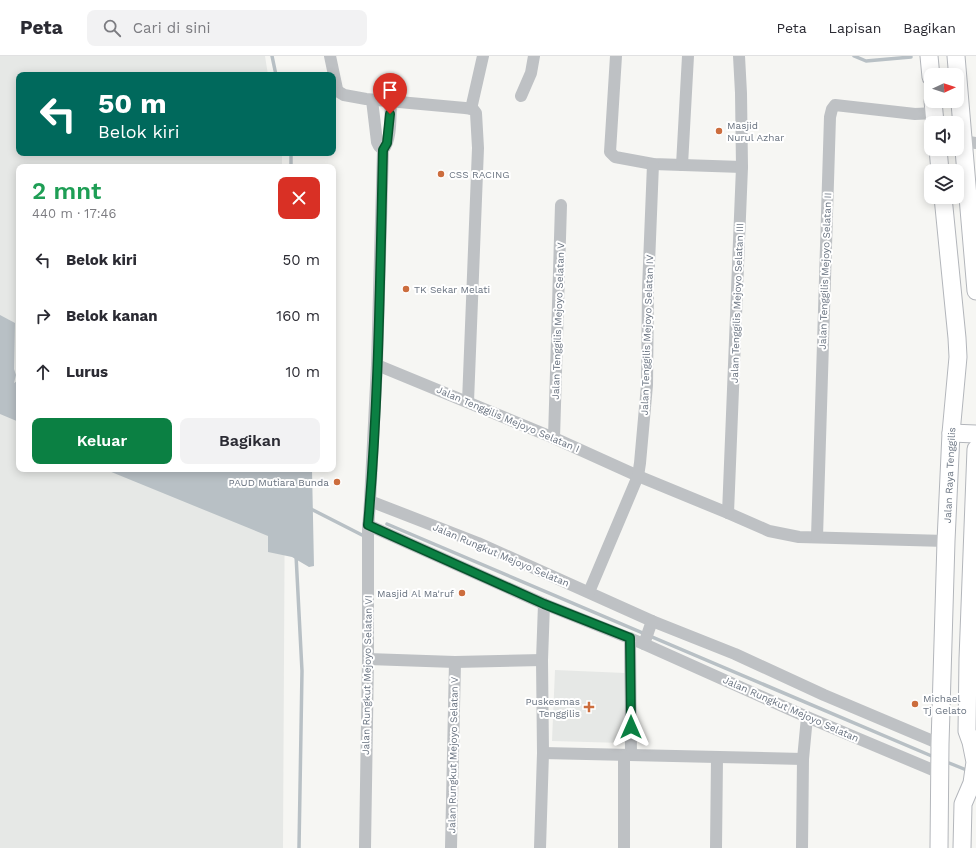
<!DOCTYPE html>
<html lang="id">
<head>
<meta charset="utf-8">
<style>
	:root { --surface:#fff; --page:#f2f2f3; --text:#2b2b33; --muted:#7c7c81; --line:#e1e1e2; --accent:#0b8043 }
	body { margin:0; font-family:"Work Sans",sans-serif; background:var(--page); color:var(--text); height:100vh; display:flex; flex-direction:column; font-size:15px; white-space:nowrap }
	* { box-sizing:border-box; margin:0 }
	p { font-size:13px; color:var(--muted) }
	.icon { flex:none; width:22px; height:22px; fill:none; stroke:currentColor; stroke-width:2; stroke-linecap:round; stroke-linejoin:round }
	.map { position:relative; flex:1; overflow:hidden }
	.sheet { position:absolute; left:16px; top:108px; width:320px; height:308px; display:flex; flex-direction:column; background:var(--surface); border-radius:8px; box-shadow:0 2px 10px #0003 }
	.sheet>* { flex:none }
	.guide { position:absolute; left:16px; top:16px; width:320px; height:84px; border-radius:8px; box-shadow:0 2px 10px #0003; background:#00695c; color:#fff; overflow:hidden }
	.needle { width:26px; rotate:87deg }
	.fabs { position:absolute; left:924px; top:12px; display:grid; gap:8px }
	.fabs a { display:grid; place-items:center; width:40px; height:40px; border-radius:8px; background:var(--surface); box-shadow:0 2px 10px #0003; font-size:20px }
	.pin { position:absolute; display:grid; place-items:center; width:34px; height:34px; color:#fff; margin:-41px -17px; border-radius:50% 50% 50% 0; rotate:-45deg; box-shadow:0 0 4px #0007 }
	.pin .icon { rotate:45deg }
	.me { position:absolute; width:44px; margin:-22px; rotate:0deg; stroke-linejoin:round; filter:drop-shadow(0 0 3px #0008) }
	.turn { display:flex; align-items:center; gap:14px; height:84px; padding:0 16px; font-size:18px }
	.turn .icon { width:52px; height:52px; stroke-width:2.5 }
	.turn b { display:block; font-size:28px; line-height:34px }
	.round { display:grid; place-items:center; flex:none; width:42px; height:42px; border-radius:8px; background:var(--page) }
	.headline { display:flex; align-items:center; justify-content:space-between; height:68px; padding:0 16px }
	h1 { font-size:24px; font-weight:600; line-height:30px; color:#1e9e55 }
	.action { display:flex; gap:8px; margin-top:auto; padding:8px 16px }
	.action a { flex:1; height:46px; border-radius:8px; background:var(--accent); color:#fff; font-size:16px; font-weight:600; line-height:46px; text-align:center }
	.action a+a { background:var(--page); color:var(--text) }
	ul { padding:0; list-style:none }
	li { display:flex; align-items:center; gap:12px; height:56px; padding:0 16px }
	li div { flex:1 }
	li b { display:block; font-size:15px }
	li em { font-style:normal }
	header { display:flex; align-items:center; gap:24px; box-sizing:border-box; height:56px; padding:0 20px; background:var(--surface); border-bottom:1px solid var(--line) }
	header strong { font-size:19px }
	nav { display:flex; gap:22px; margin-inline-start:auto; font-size:14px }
	.search { width:280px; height:36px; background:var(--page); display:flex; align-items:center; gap:10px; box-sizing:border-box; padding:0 14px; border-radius:8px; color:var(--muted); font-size:15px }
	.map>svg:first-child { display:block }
</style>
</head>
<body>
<header>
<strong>Peta</strong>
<div class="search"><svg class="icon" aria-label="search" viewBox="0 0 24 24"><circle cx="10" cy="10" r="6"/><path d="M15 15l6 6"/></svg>Cari di sini</div>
<nav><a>Peta</a><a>Lapisan</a><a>Bagikan</a></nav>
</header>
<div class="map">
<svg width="976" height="792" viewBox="0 0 976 792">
	<rect width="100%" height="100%" fill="#f6f6f3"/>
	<g fill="#e6e8e6">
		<polygon points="0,0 265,0 268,19 19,19 19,97 282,97 282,111 19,111 19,413 285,413 283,792 0,792"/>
		<polygon points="555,614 625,617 623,687 552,685"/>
	</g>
	<g fill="#b8c0c5">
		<polygon points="0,259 15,267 14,313 16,319 14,327 19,324 19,366 0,358"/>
		<polygon points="104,413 312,413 314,510 309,511 292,501 268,496 268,480"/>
	</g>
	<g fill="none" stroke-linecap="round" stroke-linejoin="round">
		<g stroke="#b8c0c5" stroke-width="3.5">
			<polyline points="272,0 276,19"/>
			<polyline points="854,0 866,5 911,1"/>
			<polyline points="291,97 291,111"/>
			<polyline points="309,452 362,479"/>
			<polyline points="387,468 934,701"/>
			<polyline points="296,499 302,615 299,792"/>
			<polyline points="944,705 969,715"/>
		</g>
		<defs>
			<g id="secondary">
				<polyline points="929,0 931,21"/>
				<polyline points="956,0 976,235"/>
				<polyline points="933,45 935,67"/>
				<polyline points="938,93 940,115"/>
				<polyline points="951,377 976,378"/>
				<path id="s1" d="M939,792L940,688L946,485L951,377L958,301L957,282L943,141"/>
				<polyline points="962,792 963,748 972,727 975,706 971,686 967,675 968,603 976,393"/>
			</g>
		</defs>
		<use href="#secondary" stroke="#b3b6bb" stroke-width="19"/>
		<g stroke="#bec1c4" stroke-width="12">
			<polyline points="330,0 337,33 339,36 344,39 366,43 465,52 473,53 476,57 478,92 468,346"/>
			<polyline points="616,0 610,96 615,101 653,108 742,111"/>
			<polyline points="521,40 531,17 534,0"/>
			<polyline points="372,44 377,86 379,90 383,94"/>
			<polyline points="471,53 483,0"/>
			<polyline points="963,85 976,87"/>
			<polyline points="682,109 688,0"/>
			<polyline points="377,309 554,382 638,420 728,457 769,475 799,481 946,485"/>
			<polyline points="554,382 561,149"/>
			<polyline points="370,445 478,487 652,565 735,598 824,639 940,688"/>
			<polyline points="728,457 742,111 741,37 739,0"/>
			<polyline points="368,469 544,548 644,588 807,661 940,717"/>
			<polyline points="817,481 830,61 832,53 835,49 915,58 934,57"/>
			<polyline points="589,536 638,420 640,407 647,329 648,233 653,108"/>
			<polyline points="630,582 631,699"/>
			<polyline points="644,588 652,565"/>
			<polyline points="368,603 455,606 542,604"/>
			<polyline points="543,697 803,703"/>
			<path d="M365,792L368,603V474L370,445L377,309L383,94C392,83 390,60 391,46"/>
			<polyline points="451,792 455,606"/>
			<polyline points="540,792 543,697 542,604 544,548"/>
			<polyline points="624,792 624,700"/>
			<polyline points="716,792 717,702"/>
			<polyline points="802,792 803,703 807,661"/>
		</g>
		<use href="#secondary" stroke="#fff" stroke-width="17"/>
	</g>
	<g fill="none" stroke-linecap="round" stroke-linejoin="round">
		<defs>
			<path id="route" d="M390,58L387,87L383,94C380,219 379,344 368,469L544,548L630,582L631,671"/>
		</defs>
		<use href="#route" stroke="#07532c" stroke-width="10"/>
		<use href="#route" stroke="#0b8043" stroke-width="7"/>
	</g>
	<g fill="#cc6d3d" stroke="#fff" stroke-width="1.5">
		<circle cx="719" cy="75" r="4"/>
		<circle cx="441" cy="118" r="4"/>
		<circle cx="406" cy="233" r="4"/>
		<circle cx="337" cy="426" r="4"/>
		<circle cx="462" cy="537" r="4"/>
		<circle cx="915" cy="648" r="4"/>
		<path d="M587 645h4v4h4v4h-4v4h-4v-4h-4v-4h4z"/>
	</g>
	<g text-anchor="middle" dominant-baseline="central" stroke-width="4" stroke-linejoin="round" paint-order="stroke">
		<g font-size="10" fill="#697380" stroke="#fff" text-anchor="start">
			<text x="727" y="69">Masjid<tspan x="727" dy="12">Nurul Azhar</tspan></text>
			<text x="449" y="118">CSS RACING</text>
			<text x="414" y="233">TK Sekar Melati</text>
			<text x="329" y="426" text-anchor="end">PAUD Mutiara Bunda</text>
			<text x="454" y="537" text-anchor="end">Masjid Al Ma'ruf</text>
			<text x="923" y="642">Michael<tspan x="923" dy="12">Tj Gelato</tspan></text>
			<text x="580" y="645" text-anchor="end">Puskesmas<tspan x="580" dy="12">Tenggilis</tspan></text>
		</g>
		<g font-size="10" fill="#697380" stroke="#fff">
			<text transform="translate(825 215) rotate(-88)">Jalan Tenggilis Mejoyo Selatan II</text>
			<text transform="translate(737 247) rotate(-88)">Jalan Tenggilis Mejoyo Selatan III</text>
			<text transform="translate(558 265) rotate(-88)">Jalan Tenggilis Mejoyo Selatan V</text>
			<text transform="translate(647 279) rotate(-88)">Jalan Tenggilis Mejoyo Selatan IV</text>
			<text transform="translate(508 363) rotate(23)">Jalan Tenggilis Mejoyo Selatan I</text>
			<text stroke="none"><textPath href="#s1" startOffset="373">Jalan Raya Tenggilis</textPath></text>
			<text transform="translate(501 499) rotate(23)">Jalan Rungkut Mejoyo Selatan</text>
			<text transform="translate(367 619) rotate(-89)">Jalan Rungkut Mejoyo Selatan VI</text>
			<text transform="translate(791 653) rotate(24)">Jalan Rungkut Mejoyo Selatan</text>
			<text transform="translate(453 699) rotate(-89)">Jalan Rungkut Mejoyo Selatan V</text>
		</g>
	</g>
</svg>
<div class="fabs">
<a><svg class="needle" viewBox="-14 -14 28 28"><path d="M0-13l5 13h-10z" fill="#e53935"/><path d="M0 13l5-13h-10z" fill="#7c7c81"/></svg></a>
<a><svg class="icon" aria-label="sound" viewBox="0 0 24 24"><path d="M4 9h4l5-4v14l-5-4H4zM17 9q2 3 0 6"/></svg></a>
<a><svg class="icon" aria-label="layers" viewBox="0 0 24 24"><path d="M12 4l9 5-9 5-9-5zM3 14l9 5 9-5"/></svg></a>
</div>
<div class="pin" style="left:390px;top:58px;background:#d93025"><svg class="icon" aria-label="arrive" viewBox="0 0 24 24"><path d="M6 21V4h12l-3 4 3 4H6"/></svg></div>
<svg class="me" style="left:631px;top:671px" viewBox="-20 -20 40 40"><path d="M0-17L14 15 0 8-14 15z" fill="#0b8043" stroke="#fff" stroke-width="4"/></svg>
<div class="guide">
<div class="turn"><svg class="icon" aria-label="left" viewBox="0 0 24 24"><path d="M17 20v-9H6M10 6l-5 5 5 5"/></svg><div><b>50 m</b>Belok kiri</div></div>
</div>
<section class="sheet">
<div class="headline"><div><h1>2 mnt</h1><p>440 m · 17:46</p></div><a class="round" style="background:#d93025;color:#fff"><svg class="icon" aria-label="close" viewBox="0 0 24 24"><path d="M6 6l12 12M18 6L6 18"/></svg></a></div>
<ul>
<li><svg class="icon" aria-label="left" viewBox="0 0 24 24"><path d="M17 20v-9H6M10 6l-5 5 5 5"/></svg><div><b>Belok kiri</b></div><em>50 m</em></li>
<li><svg class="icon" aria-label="right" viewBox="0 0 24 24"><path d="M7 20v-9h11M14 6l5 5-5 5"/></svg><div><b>Belok kanan</b></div><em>160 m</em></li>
<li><svg class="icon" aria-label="ahead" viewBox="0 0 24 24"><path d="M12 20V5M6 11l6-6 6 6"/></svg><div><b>Lurus</b></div><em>10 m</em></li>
</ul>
<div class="action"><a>Keluar</a><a>Bagikan</a></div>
</section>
</div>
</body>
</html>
